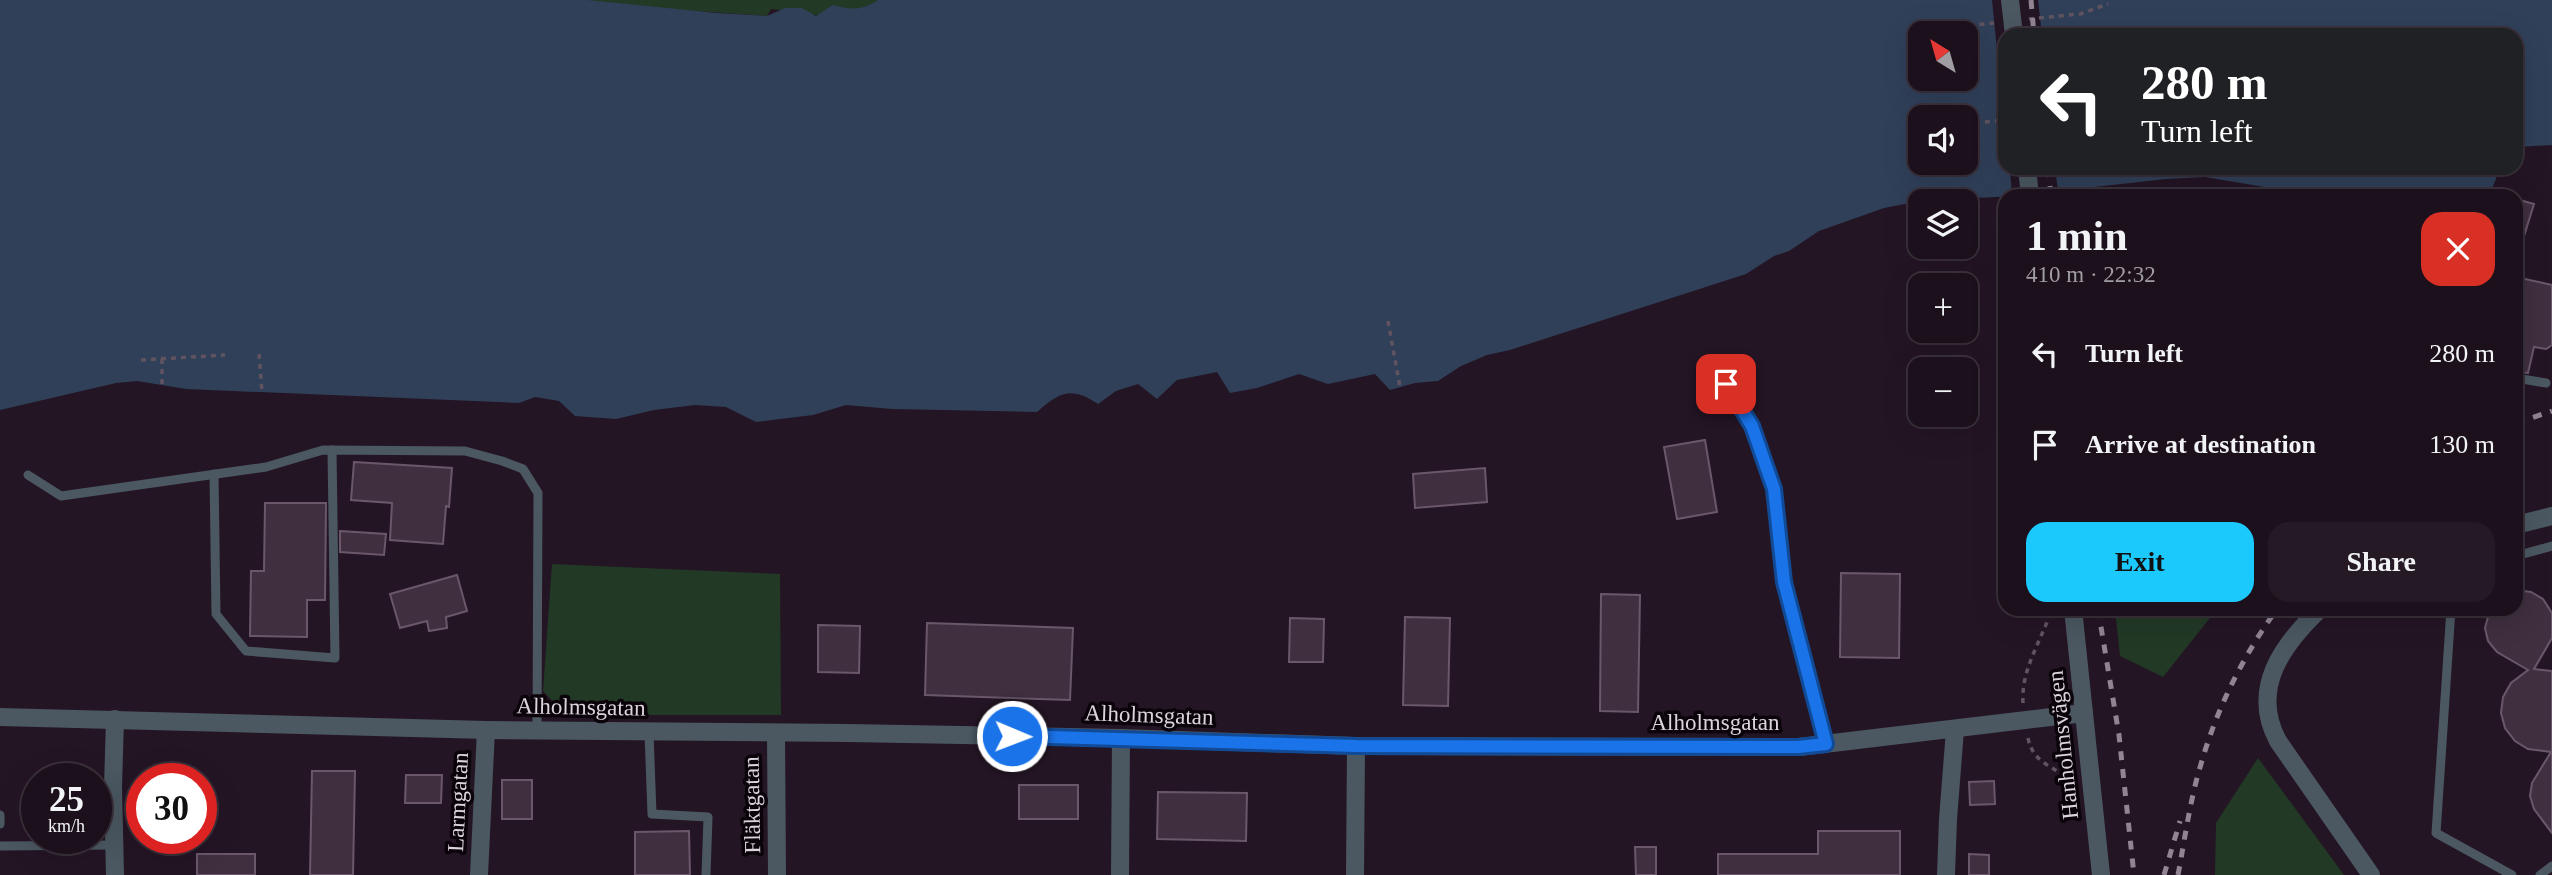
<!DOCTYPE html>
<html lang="en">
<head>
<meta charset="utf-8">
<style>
	:root { --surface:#1b101b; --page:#241924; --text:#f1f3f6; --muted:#a09da3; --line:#39303a; --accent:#1bc9fc }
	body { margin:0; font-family:Georgia,serif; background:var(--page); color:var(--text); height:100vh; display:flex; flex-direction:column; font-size:26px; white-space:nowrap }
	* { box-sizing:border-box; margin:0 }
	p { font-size:23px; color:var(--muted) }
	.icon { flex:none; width:38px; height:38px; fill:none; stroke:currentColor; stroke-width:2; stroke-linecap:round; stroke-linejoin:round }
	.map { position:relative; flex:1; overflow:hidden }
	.drawer { position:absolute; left:1998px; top:189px; width:525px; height:427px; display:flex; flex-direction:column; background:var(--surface); border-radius:21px; box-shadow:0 7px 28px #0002,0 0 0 2px var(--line) }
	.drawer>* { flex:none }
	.top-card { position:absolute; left:1998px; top:28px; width:525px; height:147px; border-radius:21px; box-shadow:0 7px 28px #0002,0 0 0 2px var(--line); background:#202124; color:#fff; overflow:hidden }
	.needle { width:46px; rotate:323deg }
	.buttons { position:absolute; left:1908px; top:21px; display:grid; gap:14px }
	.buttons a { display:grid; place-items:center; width:70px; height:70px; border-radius:14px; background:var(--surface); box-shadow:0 7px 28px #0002,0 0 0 2px var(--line); font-size:35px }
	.speed { position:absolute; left:21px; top:763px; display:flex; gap:14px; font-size:35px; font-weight:700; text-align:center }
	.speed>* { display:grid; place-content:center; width:91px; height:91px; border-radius:50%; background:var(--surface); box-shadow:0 7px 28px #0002,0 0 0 2px var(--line); line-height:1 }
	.speed small { font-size:18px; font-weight:400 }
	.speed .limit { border:10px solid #d22; background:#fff; color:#111 }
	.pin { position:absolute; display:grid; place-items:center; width:60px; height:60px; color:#fff; margin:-30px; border-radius:14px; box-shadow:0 4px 10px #0006 }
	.me { position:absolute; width:77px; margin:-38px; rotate:91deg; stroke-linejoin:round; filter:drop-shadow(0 0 5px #0008) }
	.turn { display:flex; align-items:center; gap:24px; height:147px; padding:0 28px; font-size:32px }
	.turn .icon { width:91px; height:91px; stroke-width:2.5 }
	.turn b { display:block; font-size:49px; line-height:60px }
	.round { display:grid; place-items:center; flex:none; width:74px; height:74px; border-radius:21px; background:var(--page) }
	.headline { display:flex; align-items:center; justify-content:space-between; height:119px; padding:0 28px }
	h1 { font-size:42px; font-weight:800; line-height:52px }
	.cta { display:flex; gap:14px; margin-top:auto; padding:14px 28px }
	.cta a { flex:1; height:80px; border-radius:21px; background:var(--accent); color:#111; font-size:28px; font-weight:800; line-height:80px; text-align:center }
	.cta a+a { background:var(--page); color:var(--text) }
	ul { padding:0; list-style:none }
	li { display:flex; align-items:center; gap:21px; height:91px; padding:0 28px }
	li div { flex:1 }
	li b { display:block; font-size:26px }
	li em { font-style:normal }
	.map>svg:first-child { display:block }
</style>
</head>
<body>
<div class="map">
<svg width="2552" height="875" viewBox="0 0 2552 875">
	<rect width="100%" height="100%" fill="#241524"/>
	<g fill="#223926">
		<polygon points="541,0 902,0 838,18 771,9 767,16"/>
		<polygon points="552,564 780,574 781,715 566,715 543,691"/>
		<polygon points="2115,609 2217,609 2163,677 2120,656"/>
		<polygon points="2258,758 2344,875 2215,875 2216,823"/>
	</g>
	<path fill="#304059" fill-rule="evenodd" d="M0,0H587L717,13L767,16L785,8H802L816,16L833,5C850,10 862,11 878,0H2552V145L2517,147L2516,35H2006V168H2497L2496,179L2489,196H2318L2205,177L2166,179L2014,196L1920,201L1884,208L1819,231L1789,251L1774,256L1746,274L1510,350L1487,355L1461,366L1438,381L1415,383L1390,390L1375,374L1328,384L1299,374L1257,388L1230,393L1217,372L1177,380L1157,399L1138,384L1116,391L1098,404C1071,386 1060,392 1037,412L892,409L846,405L813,415L756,422L726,407L695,405L654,410L616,419L575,416L559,401L535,397L519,403L186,389L137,381L116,383L0,410ZM1920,33H1965V79H1920ZM1920,117H1965V163H1920Z"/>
	<g fill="#241524">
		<polygon points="1992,0 2038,0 2042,35 2006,35 2005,129"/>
		<polygon points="2010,168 2055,168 2058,191 2012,196"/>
	</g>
	<g fill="#3f2f3f" stroke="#6a586a" stroke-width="2">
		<polygon points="2516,199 2534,204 2520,249 2516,248"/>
		<polygon points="2516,277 2552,285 2552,345 2546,349 2534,347 2528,373 2516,371"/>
		<polygon points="1705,440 1717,512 1677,519 1664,447"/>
		<polygon points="354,462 452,468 449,507 446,506 443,544 390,540 392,503 351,500"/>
		<polygon points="1485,468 1487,502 1415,508 1413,474"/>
		<polygon points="265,503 326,503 325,600 307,600 307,637 250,636 251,571 264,571"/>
		<polygon points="340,531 386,534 384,555 340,552"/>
		<polygon points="1841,573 1900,574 1899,658 1840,657"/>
		<polygon points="457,575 467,611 446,617 447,628 429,631 427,621 400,628 390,594"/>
		<polygon points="2516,590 2531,592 2543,599 2552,613 2552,638 2534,669 2552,671 2552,833 2534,809 2530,796 2532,783 2551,752 2528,749 2515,741 2505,728 2501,713 2503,697 2511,683 2528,670 2497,652 2488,641 2485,628 2490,609 2516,609"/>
		<polygon points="1601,594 1640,595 1638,712 1600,711"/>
		<polygon points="1405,617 1450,618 1448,706 1403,705"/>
		<polygon points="1290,618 1324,619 1323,662 1289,662"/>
		<polygon points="927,623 1073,628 1070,700 925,695"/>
		<polygon points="818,625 860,626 859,673 818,672"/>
		<polygon points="312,771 355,771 353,875 310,875"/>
		<polygon points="406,775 442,775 441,803 405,803"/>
		<rect x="502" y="780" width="30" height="39"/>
		<polygon points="1994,781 1995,804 1970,805 1969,782"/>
		<rect x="1019" y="785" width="59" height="34"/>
		<polygon points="1158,792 1247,793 1246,841 1157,839"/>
		<polygon points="689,831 690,875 635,875 635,832"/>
		<polygon points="1818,831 1900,831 1900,875 1718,875 1718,854 1818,854"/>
		<polygon points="1635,847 1656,847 1656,875 1636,875"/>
		<rect x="197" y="854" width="58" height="21"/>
		<polygon points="1969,854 1989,855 1989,875 1969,875"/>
	</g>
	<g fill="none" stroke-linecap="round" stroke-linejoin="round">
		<g stroke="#615461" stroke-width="3.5" stroke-dasharray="5 5" stroke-linecap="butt">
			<polyline points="2029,19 2080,14 2108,4"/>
			<polyline points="1930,22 1956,27 1994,23"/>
			<polyline points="1965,124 2006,120"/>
			<polyline points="1388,321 1400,387"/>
			<polyline points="259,354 262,392"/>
			<polyline points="162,359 162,385"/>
			<polyline points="141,360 225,355"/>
			<path d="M2023,703C2021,672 2038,646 2049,617V609"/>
			<path d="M2028,738C2034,768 2060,765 2073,786"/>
		</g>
		<g stroke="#4b5861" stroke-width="9">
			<polyline points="2516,378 2546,383"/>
			<polyline points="1726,384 1752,426 1774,489 1784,582 1826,744"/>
			<polyline points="214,474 216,614 246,651 335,658 332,450"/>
			<polyline points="28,475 61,496 266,467 323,450 465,451 502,461 523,469 538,493 537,731"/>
			<polyline points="2516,556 2552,546"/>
			<polyline points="2451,609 2436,833 2512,875"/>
			<polyline points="649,733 652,814 708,817 706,875"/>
			<polyline points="0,815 0,824"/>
			<polyline points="0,846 115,845"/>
			<polyline points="2540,875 2552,866"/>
		</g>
		<g stroke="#4b5861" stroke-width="18">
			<polyline points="2516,525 2552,516"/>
			<path d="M2320,609C2282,645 2250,689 2278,741L2371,875"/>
			<polyline points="0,717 486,730 848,733 1121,738 1356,746 1799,747 2084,713"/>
			<polyline points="115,719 113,787 115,875"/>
			<polyline points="776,734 777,875"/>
			<polyline points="479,875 486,730"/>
			<polyline points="1120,875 1121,738"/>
			<polyline points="1355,875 1356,746"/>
			<polyline points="1946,875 1948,819 1955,730"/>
		</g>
		<g stroke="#4b5861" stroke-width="18">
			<polyline points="2027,168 2030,196"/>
			<polyline points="2073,609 2101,875"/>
		</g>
		<g stroke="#918591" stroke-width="5" stroke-dasharray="9 9" stroke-linecap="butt">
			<polyline points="2031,0 2034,35"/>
			<polyline points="2048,168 2051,196"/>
			<polyline points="2516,423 2552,411"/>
			<polyline points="2098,609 2119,735 2134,875"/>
			<polyline points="2164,875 2180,821"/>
			<path d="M2178,875C2185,838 2190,800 2201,764C2217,708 2243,656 2277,609"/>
		</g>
		<polyline stroke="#615461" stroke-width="3.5" stroke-dasharray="5 5" stroke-linecap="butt" points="2001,48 2006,92"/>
		<polyline stroke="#4b5861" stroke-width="18" points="2010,0 2014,35"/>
	</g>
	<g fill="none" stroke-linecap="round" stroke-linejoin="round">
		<defs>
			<polyline id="route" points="1012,736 1356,746 1798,747 1826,744 1784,582 1774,489 1752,426 1726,384"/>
		</defs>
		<use href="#route" stroke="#114b97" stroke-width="18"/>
		<use href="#route" stroke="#1a73e8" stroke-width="12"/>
	</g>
	<g text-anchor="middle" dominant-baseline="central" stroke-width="7" stroke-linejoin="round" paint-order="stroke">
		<g font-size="23" fill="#ddd3dd" stroke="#0a040a">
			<text transform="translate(581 707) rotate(1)">Alholmsgatan</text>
			<text transform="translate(1149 715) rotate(2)">Alholmsgatan</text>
			<text x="1715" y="722">Alholmsgatan</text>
			<text transform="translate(2063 745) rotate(-96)">Hanholmsvägen</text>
			<text transform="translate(458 802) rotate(-87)">Larmgatan</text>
			<text transform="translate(752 805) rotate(-91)">Fläktgatan</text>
		</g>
	</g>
</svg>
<div class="buttons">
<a><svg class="needle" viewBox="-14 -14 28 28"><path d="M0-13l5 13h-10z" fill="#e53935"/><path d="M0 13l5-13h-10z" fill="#a09da3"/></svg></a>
<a><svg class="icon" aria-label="sound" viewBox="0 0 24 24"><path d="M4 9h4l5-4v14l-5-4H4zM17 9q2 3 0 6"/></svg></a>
<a><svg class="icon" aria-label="layers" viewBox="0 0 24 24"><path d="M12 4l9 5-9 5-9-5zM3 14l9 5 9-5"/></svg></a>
<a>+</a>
<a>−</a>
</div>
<div class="speed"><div>25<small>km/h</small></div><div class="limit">30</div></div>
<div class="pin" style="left:1726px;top:384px;background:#d93025"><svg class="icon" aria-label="arrive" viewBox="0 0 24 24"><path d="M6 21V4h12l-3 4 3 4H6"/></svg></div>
<svg class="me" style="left:1012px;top:736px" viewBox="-20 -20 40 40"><circle r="17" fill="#1a73e8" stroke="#fff" stroke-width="3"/><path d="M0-11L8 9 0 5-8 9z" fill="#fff"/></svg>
<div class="top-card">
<div class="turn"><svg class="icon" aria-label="left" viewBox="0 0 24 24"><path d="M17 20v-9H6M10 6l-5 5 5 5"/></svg><div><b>280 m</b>Turn left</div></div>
</div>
<section class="drawer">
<div class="headline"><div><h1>1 min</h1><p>410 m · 22:32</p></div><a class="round" style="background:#d93025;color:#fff"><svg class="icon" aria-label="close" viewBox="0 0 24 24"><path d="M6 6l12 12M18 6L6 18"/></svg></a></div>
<ul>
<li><svg class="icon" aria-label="left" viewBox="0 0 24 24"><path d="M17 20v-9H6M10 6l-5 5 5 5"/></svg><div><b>Turn left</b></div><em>280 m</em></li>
<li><svg class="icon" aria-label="arrive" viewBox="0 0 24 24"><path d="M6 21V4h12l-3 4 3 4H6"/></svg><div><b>Arrive at destination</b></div><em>130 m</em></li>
</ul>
<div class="cta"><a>Exit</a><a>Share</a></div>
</section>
</div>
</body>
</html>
